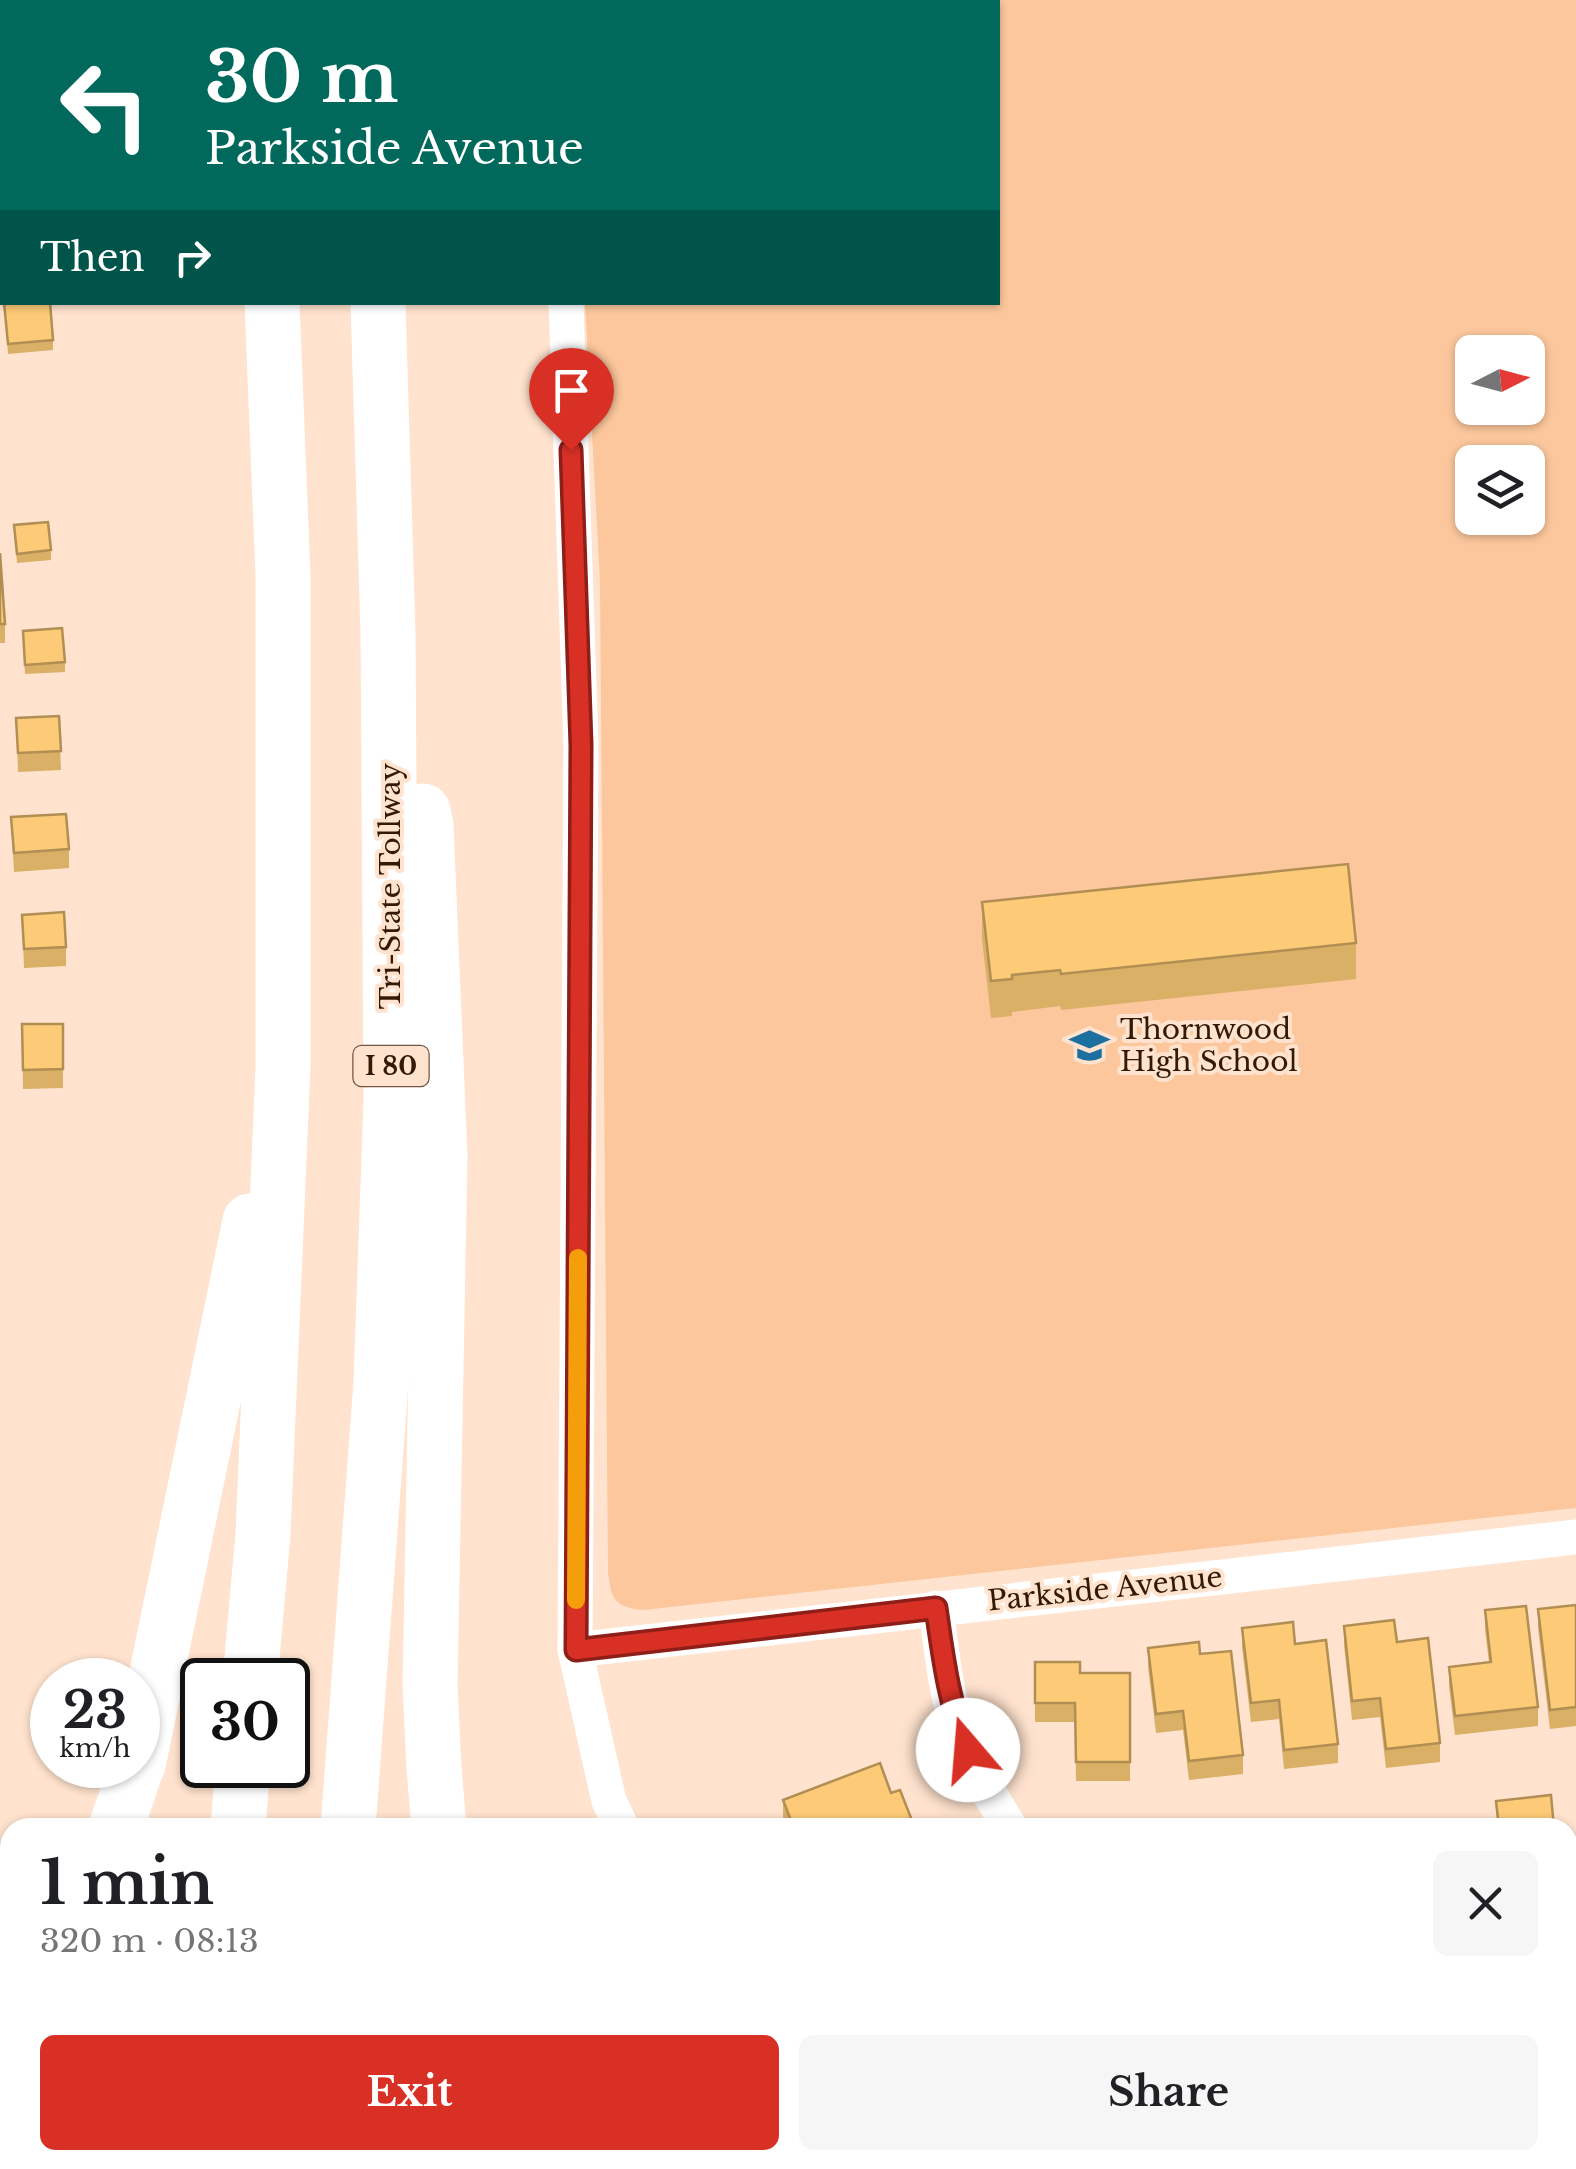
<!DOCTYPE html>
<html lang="en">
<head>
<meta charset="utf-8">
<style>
	:root { --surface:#fff; --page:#f6f6f6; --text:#202124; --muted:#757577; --accent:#d93025 }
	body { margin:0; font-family:"Libre Baskerville",serif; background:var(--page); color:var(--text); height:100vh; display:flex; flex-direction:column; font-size:38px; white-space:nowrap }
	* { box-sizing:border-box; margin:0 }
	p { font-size:32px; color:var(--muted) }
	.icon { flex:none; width:55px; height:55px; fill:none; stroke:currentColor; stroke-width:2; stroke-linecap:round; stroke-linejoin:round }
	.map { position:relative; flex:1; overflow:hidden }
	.drawer { position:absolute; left:0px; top:1818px; width:1578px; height:352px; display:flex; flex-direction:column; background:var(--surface); border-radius:30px 30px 0 0; box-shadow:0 2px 8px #0004 }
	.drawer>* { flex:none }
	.hud { position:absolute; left:0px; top:0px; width:1000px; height:305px; box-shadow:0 2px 8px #0004; background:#00695c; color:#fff; overflow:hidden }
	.needle { width:65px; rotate:84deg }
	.fabs { position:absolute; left:1455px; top:335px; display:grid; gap:20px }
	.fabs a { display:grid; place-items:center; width:90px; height:90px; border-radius:15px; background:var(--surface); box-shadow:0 2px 8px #0004; font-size:50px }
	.speed { position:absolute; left:30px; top:1658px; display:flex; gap:20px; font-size:50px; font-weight:700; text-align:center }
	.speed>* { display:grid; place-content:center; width:130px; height:130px; border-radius:50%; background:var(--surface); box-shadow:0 2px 8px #0004; line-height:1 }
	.speed small { font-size:25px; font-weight:400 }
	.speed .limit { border:5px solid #111; border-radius:15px; background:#fff; color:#111 }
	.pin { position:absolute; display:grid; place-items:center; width:85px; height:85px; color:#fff; margin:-102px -42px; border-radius:50% 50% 50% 0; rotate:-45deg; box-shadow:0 0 10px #0007 }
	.pin .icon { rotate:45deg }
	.me { position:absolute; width:110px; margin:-55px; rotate:342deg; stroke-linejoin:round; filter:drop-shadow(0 0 8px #0008) }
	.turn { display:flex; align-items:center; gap:35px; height:210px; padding:0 40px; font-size:45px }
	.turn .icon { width:130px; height:130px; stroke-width:2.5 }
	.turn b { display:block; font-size:70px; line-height:85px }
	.then { display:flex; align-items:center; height:95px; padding:0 40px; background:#0003; gap:20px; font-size:38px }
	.round { display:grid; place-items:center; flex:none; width:105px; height:105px; border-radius:15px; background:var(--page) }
	.summary { display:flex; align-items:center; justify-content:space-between; height:170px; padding:0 40px }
	h1 { font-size:60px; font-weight:700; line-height:75px }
	.action { display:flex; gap:20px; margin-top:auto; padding:20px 40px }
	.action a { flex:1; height:115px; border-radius:15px; background:var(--accent); color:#fff; font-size:40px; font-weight:700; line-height:115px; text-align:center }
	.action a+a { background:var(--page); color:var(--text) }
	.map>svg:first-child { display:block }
</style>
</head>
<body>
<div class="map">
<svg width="1576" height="2169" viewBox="0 0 1576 2169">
	<rect width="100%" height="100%" fill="#ffe3ce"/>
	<path fill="#fcc79c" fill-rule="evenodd" d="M565,0H1576V1508L643,1610C615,1607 611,1600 608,1572L600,581L585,303L998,302V2H565ZM1472,352H1528V408H1472ZM1472,462H1528V518H1472Z"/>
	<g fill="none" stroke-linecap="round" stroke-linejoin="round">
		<g stroke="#fff" stroke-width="35">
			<polyline points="536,0 536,2"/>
			<polyline points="566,302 581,745 575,1650 609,1801 622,1828"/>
			<path d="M936,1608C941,1646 945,1687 956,1723C969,1761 990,1794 1010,1828"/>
			<polyline points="575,1650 1576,1537"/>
			<polyline points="1568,2019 1576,2017"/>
			<polyline points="885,2160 894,2169"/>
			<polyline points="1325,2160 1334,2169"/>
		</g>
		<g stroke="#fff" stroke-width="55">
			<polyline points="250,0 250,2"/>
			<polyline points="355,0 355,2"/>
			<polyline points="423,811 426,825 440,1157 430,1685 434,1768 439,1828"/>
			<polyline points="250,1680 263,1534 283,1067 283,576 272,302"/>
			<polyline points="138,1765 250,1221"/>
			<polyline points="116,1828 137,1765"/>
			<polyline points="238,1828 243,1765"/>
			<polyline points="348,1828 381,1382 391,1101 388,633 378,302"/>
			<polyline points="0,2116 10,2101"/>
			<polyline points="521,2160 524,2169"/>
			<polyline points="210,2169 210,2160"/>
			<polyline points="322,2169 323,2160"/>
		</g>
	</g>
	<g fill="#daaf66">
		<polygon points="4,302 53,340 53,350 8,354"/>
		<polygon points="14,525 51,550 51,560 17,563"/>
		<polygon points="0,553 5,624 5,643 0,643"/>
		<polygon points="23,640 65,662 65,672 25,674"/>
		<polygon points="59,716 61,770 18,772 16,718"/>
		<polygon points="11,817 69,849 69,868 14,872"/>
		<polygon points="982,902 1356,943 1356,979 1061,1010 1060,1006 1012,1012 1012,1016 991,1018 982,939"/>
		<polygon points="22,915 66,947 66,966 24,968"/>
		<polygon points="22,1024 63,1024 63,1088 23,1089"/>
		<polygon points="1576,1605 1576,1726 1550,1729 1538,1628 1538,1609"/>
		<polygon points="1485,1610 1538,1707 1538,1726 1455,1735 1449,1686 1449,1667 1489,1663 1485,1629"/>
		<polygon points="1344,1626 1397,1642 1440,1743 1440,1762 1386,1768 1380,1717 1352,1720 1344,1645"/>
		<polygon points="1242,1628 1295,1644 1338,1744 1338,1763 1284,1769 1279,1719 1251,1722 1242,1647"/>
		<polygon points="1148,1648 1200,1654 1243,1755 1243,1774 1189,1780 1183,1730 1156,1733 1148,1667"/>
		<polygon points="1035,1662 1080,1673 1130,1673 1130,1781 1076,1781 1075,1722 1035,1722"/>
		<polygon points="891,1793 915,1828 787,1828 783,1819 783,1800"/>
		<polygon points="1576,1841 1576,1924 1569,1861 1569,1842"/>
		<polygon points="1074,2160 1157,2160 1163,2169 1083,2169"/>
	</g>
	<g fill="#fdcb77" stroke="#b18e53" stroke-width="2.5">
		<polygon points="0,5 2,5 2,47 0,48"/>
		<rect x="0" y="104" width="2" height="43"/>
		<polygon points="4,302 50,302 53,340 8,344"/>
		<polygon points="48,522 51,550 17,554 14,525"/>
		<polygon points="0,553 5,624 0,624"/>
		<polygon points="62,628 65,662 25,665 23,631"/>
		<polygon points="59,716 61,751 18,753 16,718"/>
		<polygon points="66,814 69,849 14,853 11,817"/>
		<polygon points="1348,864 1356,943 1061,974 1060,970 1012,975 1012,979 991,981 982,902"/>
		<polygon points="64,912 66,947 24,949 22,915"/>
		<polygon points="22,1024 63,1024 63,1069 23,1070"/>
		<polygon points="1576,1605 1576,1707 1550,1710 1538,1609"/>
		<polygon points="1526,1606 1538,1707 1455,1716 1449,1667 1491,1662 1485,1610"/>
		<polygon points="1394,1620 1397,1642 1428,1638 1440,1743 1386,1749 1380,1698 1352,1701 1344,1626"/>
		<polygon points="1293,1622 1295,1644 1326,1640 1338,1744 1284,1750 1279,1700 1251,1703 1242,1628"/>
		<polygon points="1199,1642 1200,1654 1231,1651 1243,1755 1189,1761 1183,1711 1156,1714 1148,1648"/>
		<polygon points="1035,1662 1080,1662 1080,1673 1130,1673 1130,1762 1076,1762 1075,1703 1035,1703"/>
		<polygon points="880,1763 891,1793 900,1790 915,1828 794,1828 783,1800"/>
		<polygon points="1551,1795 1554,1828 1499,1828 1496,1801"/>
		<polygon points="1576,1841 1576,1905 1569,1842"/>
		<polygon points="1092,2160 1157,2160 1163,2167 1161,2169 1101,2169"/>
		<polygon points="1193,2160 1240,2160 1249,2169 1184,2169"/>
		<polygon points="1511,2160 1566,2160 1570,2169 1490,2169"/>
	</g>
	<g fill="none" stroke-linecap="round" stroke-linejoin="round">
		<defs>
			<path id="route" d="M571,450L581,745L576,1650L936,1608C943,1657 949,1705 968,1750"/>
		</defs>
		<use href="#route" stroke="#8d1f18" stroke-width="25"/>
		<use href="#route" stroke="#d93025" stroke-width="18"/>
		<polyline stroke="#f59e0b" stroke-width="18" points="576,1600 578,1258"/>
	</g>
	<defs>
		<symbol id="school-bare" viewBox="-9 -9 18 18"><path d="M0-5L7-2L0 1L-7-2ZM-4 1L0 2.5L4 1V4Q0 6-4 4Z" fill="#1b70a0" stroke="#ffe3ce" stroke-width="2.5" paint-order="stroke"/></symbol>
	</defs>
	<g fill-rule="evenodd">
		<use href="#school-bare" x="1062" y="1018" width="55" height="55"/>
	</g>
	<g text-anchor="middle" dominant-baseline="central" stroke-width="8" stroke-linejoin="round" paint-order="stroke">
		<rect fill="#ffe3ce" stroke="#705641" stroke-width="2.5" x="353.5" y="1046" width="75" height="40" rx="8"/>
		<g font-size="25" font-weight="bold" fill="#331a04">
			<text x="391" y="1066">I 80</text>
		</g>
		<g font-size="28" fill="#331a04" stroke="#ffe3ce">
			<text transform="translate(390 886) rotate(-90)">Tri-State Tollway</text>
			<text transform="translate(1105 1589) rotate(-6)">Parkside Avenue</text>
		</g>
		<g font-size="28" fill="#331a04" stroke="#ffe3ce" text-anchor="start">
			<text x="1120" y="1029">Thornwood<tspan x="1120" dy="32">High School</tspan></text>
		</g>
	</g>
</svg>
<div class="fabs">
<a><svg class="needle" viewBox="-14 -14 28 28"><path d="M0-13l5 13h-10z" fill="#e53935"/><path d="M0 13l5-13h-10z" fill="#757577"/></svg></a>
<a><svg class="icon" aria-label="layers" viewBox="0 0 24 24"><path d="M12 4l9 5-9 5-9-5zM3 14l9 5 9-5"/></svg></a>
</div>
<div class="speed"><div>23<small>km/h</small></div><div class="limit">30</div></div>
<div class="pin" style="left:571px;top:450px;background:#d93025"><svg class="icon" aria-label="arrive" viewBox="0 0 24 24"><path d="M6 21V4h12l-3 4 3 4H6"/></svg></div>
<svg class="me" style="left:968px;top:1750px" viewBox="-20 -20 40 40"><circle r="19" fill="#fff"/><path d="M0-13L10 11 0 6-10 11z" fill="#d93025"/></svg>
<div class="hud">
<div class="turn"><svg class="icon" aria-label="left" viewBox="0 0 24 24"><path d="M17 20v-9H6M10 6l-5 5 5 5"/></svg><div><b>30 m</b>Parkside Avenue</div></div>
<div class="then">Then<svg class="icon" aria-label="right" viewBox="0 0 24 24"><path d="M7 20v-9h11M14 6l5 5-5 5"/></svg></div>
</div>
<section class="drawer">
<div class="summary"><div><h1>1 min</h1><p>320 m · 08:13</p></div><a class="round"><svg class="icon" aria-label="close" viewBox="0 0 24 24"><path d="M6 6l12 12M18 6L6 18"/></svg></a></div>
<div class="action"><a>Exit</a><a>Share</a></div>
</section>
</div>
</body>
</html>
